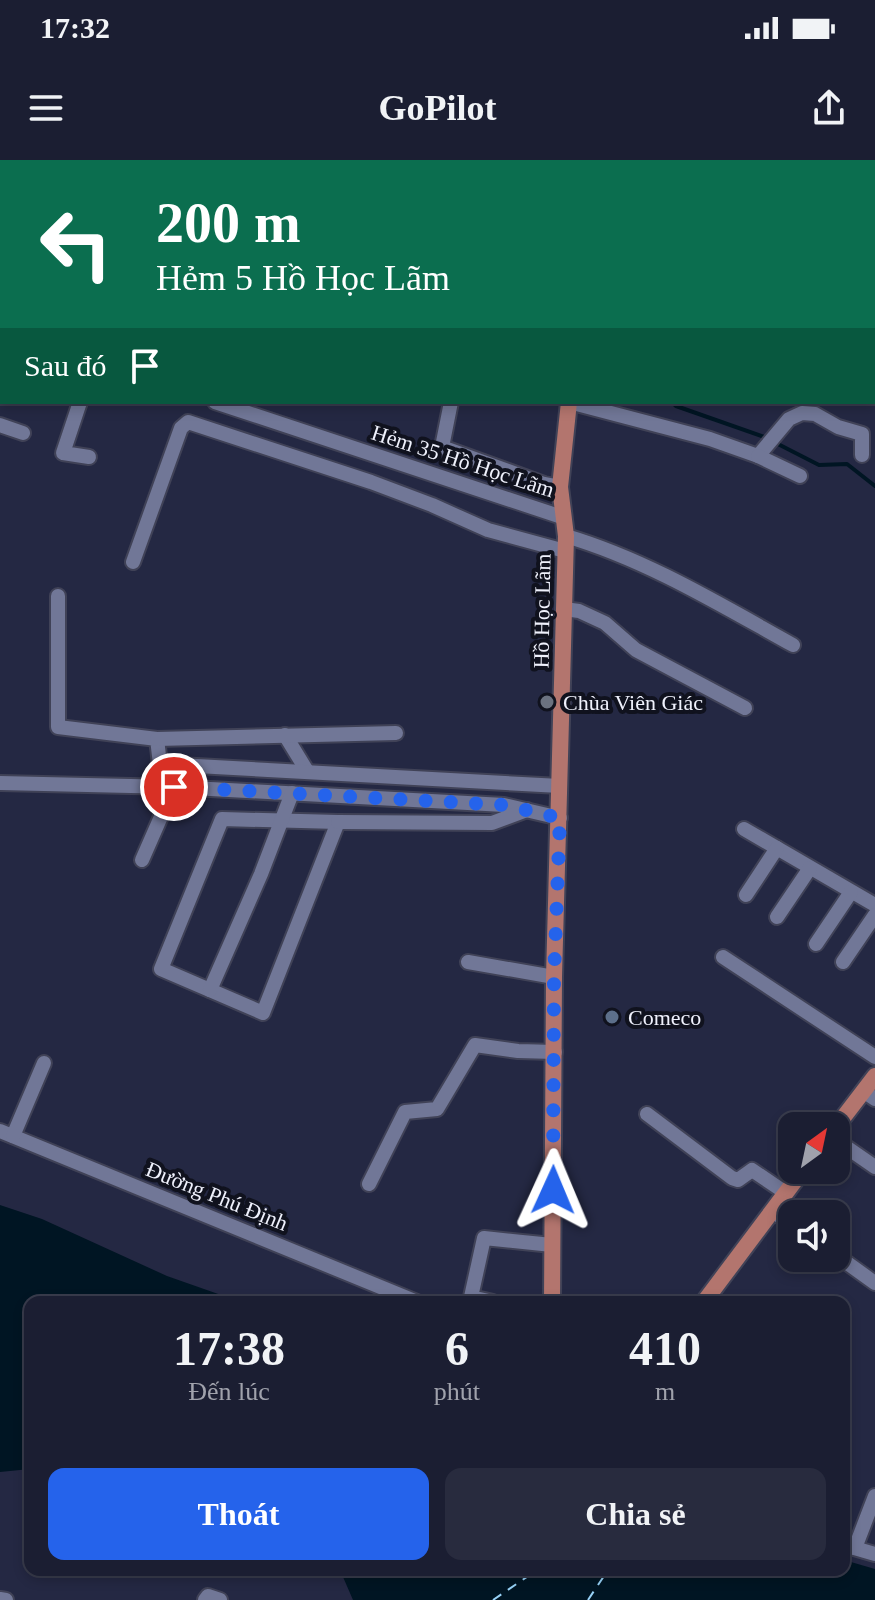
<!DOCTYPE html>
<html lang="vi">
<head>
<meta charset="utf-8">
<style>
	:root { --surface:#1b1e32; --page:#282b3e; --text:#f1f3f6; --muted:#a0a2ac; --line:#393c4d; --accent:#2563eb }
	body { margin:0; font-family:Georgia,serif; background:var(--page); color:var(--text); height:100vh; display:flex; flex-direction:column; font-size:30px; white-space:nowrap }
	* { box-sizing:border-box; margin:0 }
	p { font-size:26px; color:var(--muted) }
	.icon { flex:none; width:44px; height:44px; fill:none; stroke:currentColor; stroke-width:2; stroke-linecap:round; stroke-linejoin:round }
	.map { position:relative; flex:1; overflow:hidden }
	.panel { position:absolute; left:24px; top:1136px; width:826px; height:280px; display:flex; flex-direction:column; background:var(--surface); border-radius:16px; box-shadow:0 4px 12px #0003,0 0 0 2px var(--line) }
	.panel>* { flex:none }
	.banner { position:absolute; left:0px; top:0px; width:876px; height:244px; box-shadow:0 4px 12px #0003,0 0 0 2px var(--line); background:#0b6e4f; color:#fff; overflow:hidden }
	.needle { width:52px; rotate:33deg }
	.buttons { position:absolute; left:778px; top:952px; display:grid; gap:16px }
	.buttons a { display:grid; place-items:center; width:72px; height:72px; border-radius:16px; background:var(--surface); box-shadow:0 4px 12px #0003,0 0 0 2px var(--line); font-size:40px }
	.pin { position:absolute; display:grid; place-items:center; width:68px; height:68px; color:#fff; margin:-34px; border:4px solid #fff; border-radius:50%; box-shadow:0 2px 8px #0007 }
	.me { position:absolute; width:88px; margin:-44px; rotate:1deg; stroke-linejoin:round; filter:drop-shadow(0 0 6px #0008) }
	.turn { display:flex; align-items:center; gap:28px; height:168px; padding:0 24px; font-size:36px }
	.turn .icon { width:104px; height:104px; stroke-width:2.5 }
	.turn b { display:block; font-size:56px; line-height:68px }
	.then { display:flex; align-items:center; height:76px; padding:0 24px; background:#0003; gap:16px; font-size:30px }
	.eta { display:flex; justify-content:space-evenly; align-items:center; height:136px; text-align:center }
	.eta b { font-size:48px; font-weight:700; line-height:56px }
	.primary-button { display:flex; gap:16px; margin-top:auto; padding:16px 24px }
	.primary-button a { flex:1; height:92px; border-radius:16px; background:var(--accent); color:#fff; font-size:32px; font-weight:700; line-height:92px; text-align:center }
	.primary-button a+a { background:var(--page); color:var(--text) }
	.status { display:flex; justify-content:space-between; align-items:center; height:56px; padding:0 40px; background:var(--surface); direction:ltr }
	.status svg { height:22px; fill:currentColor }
	header { display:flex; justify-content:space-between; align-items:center; height:104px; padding:0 24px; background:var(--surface); font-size:36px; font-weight:700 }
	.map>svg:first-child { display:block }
</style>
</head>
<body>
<div class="status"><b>17:32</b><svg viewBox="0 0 49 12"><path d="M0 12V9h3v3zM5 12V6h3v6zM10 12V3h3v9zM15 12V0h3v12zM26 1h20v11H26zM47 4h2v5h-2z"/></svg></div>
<header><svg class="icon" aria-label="menu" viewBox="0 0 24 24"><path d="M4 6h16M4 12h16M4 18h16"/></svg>GoPilot<svg class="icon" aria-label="share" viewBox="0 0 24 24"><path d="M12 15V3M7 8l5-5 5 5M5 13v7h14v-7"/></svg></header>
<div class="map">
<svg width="875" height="1440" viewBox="0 0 875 1440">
	<rect width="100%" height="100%" fill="#242843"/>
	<g fill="#001523">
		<polygon points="0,1045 42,1059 167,1116 241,1142 30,1142 30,1309 0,1312"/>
		<polygon points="844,1400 875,1409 875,1440 353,1440 340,1410 844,1410"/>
	</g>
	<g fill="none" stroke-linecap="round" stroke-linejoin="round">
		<g stroke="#001523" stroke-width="4">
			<polyline points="672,242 676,246 767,278"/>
			<polyline points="774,282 819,305 847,304 875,326"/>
		</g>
		<g stroke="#97d2f7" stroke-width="2" stroke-dasharray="10 8" stroke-linecap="butt">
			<polyline points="493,1440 537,1410"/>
			<polyline points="588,1440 608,1410"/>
		</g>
		<defs>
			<g id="minor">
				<polyline points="370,0 375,2"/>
				<polyline points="152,2 153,0"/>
				<polyline points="263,2 264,0"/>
				<polyline points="874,45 875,42"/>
				<polyline points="0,158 2,159"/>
				<polyline points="874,165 875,165"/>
				<polyline points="80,242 63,293 89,297"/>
				<polyline points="215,242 562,357"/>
				<polyline points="451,242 442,287 544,324 560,327"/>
				<polyline points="569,242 710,279 758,296 789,259 802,253 815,254 838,267 862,274 862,295"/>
				<polyline points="0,265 23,273"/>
				<polyline points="758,296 800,316"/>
				<path d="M566,376C647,400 719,444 793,485"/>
				<polyline points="133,402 181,268 188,262 371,322 432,345 488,370 565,391"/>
				<polyline points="58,436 58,567 157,579 160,604 157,628"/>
				<polyline points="564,449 579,451 605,463 636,490 745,548"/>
				<polyline points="285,575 307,611"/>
				<polyline points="157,579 396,573"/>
				<polyline points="160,604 560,626"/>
				<polyline points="0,623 174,627 504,645 560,658"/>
				<polygon points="222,659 338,662 263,853 161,809"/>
				<polyline points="338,662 492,663 527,650"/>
				<polyline points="744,669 875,745"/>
				<polyline points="142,700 174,627"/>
				<polyline points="746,735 777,688"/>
				<polyline points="777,757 810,708"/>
				<polyline points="816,784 851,732"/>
				<polyline points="723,797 875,897"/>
				<polyline points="468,802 554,817"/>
				<polyline points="843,802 875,755"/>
				<polyline points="210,830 261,714 292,633"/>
				<polyline points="863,931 875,939"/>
				<polyline points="647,954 732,1018 738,1020 752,1010 786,1033"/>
				<polyline points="0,971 417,1142"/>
				<polyline points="13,976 44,903"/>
				<polyline points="836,980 875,1007"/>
				<polyline points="369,1024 405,952 437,949 475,885 518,891 555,892"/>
				<polyline points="773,1051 792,1065"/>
				<polyline points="836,1095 875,1123"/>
				<polyline points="493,1142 471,1137 484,1078 552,1085"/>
				<polyline points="844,1385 875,1394"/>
				<polyline points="855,1388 875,1336"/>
				<polyline points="0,1439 6,1440"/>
				<polyline points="205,1440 208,1436 220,1440"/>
			</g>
			<g id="major">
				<polyline points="573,2 573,0"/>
				<polyline points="836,967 875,916"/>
				<polyline points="552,1142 554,817 566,376 560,327 569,242"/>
				<polyline points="704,1142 803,1010"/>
			</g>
		</defs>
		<use href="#minor" stroke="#404257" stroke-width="18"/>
		<use href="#major" stroke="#404257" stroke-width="20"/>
		<use href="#minor" stroke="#717797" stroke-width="14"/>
		<use href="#major" stroke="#b3756e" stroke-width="16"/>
	</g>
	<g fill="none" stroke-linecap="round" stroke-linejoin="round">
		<polyline stroke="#2563eb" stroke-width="14" stroke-dasharray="0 25.2" points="174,627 504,645 560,658 554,817 553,1030"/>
	</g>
	<circle fill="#6b7280" stroke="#10121e" stroke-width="3" cx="547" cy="542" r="8"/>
	<circle fill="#5c6f8a" stroke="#10121e" stroke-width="3" cx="612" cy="857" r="8"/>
	<g text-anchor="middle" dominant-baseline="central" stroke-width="8" stroke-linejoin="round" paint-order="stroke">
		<g font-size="22" fill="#eff1fc" stroke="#10121e">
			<text transform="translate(463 301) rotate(18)">Hẻm 35 Hồ Học Lãm</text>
			<text transform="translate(542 451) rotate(-89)">Hồ Học Lãm</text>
			<text transform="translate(217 1036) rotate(22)">Đường Phú Định</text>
		</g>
		<g font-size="22" fill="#eff1fc" stroke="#10121e" text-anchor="start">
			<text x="563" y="542">Chùa Viên Giác</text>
			<text x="628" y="857">Comeco</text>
		</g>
	</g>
</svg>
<div class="buttons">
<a><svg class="needle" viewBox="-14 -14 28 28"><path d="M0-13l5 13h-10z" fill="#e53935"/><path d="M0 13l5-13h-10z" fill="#a0a2ac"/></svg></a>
<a><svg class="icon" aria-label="sound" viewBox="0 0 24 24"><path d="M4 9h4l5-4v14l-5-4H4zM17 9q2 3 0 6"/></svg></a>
</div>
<div class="pin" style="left:174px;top:627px;background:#d93025"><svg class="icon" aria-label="arrive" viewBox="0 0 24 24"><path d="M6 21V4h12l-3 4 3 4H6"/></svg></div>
<svg class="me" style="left:553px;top:1030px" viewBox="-20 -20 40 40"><path d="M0-17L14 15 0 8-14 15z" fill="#2563eb" stroke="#fff" stroke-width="4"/></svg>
<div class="banner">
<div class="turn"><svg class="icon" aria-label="left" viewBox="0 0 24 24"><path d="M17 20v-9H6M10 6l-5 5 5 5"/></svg><div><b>200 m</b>Hẻm 5 Hồ Học Lãm</div></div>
<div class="then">Sau đó<svg class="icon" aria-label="arrive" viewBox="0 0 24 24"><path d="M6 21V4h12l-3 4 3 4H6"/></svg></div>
</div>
<section class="panel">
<div class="eta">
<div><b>17:38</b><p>Đến lúc</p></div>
<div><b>6</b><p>phút</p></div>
<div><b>410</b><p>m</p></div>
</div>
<div class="primary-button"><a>Thoát</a><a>Chia sẻ</a></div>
</section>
</div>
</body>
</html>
